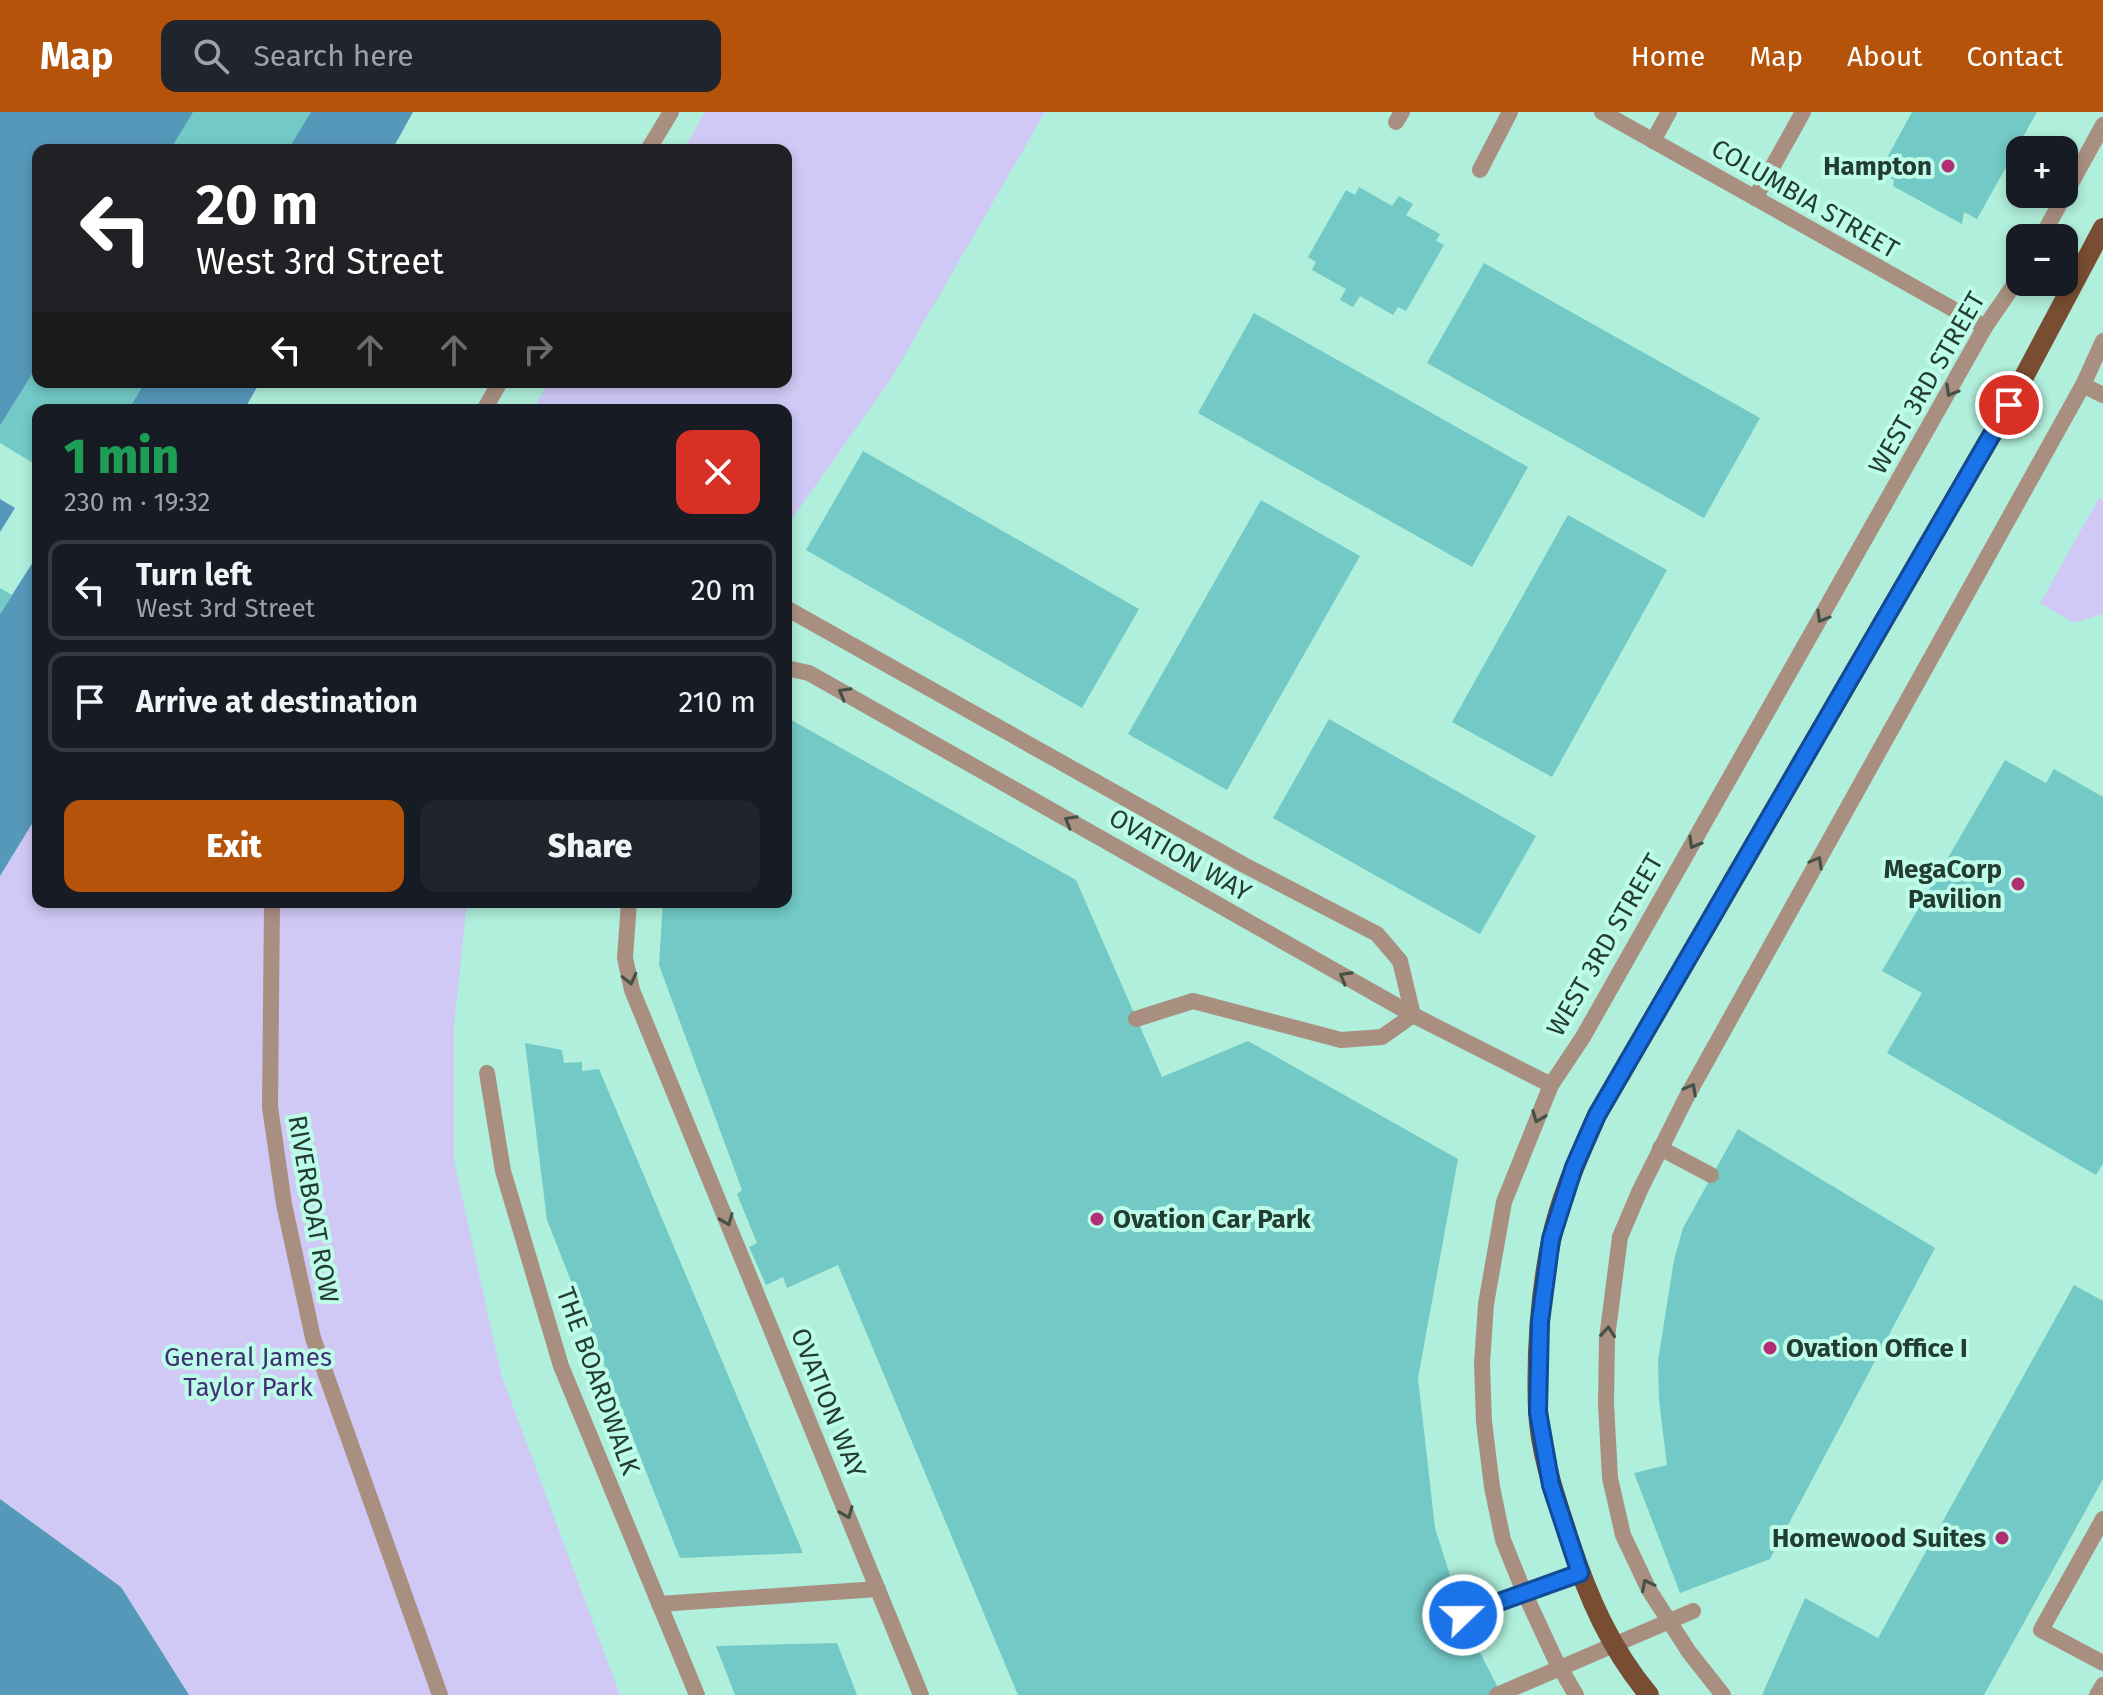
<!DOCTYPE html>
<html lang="en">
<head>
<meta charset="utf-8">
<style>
	:root { --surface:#171b24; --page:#20242c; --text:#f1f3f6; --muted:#9ea1a6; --line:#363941; --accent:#b45309 }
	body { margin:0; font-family:"Fira Sans",sans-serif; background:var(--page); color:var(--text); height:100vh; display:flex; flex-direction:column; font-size:30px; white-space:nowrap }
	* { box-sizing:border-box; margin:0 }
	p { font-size:26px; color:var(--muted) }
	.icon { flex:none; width:44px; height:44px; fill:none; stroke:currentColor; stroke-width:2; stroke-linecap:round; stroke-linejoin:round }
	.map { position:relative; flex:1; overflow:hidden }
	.panel { position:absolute; left:32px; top:292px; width:760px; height:504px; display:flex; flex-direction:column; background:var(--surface); border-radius:16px; box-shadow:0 4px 12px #0003 }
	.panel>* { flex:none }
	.guide { position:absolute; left:32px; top:32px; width:760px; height:244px; border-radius:16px; box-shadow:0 4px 12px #0003; background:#202124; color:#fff; overflow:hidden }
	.controls { position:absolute; left:2006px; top:24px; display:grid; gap:16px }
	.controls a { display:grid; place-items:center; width:72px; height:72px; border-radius:16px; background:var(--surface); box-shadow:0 4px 12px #0003; font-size:40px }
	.pin { position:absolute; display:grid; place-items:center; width:68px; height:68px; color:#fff; margin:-34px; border:4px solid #fff; border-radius:50%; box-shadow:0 2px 8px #0007 }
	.me { position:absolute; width:88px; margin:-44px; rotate:68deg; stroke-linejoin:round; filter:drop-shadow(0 0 6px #0008) }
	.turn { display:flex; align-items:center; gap:28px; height:168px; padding:0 32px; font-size:36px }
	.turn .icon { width:104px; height:104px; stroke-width:2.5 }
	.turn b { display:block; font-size:56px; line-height:68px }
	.lanes { display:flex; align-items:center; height:76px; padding:0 32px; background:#0003; justify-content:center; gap:40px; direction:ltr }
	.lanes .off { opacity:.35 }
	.round { display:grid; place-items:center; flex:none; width:84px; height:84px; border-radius:16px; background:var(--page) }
	.headline { display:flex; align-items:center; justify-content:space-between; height:136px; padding:0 32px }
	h1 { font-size:48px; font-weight:800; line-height:60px; color:#1e9e55 }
	.cta { display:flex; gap:16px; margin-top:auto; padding:16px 32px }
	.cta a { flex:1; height:92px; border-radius:16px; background:var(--accent); color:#fff; font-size:32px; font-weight:800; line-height:92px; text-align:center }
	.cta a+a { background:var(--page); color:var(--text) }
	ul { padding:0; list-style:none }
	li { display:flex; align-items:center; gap:24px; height:100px; margin:0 16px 12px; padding:0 16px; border:4px solid var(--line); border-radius:16px }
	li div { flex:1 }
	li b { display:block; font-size:30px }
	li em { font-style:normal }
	header { display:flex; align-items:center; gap:48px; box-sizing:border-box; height:112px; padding:0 40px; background:var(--accent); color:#fff }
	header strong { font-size:38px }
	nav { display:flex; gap:44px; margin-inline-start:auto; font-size:28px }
	.search { width:560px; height:72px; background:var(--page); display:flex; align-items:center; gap:20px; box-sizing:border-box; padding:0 28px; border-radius:16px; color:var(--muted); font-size:30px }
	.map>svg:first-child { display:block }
</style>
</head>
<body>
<header>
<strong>Map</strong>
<div class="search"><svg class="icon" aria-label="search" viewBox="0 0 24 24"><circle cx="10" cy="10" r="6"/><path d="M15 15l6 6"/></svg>Search here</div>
<nav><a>Home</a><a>Map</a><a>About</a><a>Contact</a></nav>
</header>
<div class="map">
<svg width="2103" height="1583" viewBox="0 0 2103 1583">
	<rect width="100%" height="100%" fill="#b0efdb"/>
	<g fill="#d0c9f5">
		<polygon points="705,0 1045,0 891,267 786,415 786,298 533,298 549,270 786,270 786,38 683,38"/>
		<polygon points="2099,386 2103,388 2103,502 2074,511 2040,491"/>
		<polygon points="38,702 38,790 467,790 454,914 454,1048 501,1262 620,1583 189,1583 121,1475 0,1387 0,764"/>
	</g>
	<g fill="#5698ba">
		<polygon points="0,0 454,0 431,38 38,38 38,270 287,270 270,298 38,298 38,702 0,764"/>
		<polygon points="0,1387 121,1475 189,1583 0,1583"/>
	</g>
	<g fill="#b0efdb">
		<polygon points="413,0 458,0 435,38 392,38"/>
		<polygon points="38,253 38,270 145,270 128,298 38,298 38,442 0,502 0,420 15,396 0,387 0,314"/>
		<polygon points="260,270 291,270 274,298 244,298"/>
	</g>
	<g fill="#72c9c6">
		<polygon points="193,0 311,0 288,38 170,38"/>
		<polygon points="1912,0 2037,0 1977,107 1964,100 1962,112 1893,74 1894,68 1884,62 1893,47 1888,44"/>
		<polygon points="1359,75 1392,94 1399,84 1413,92 1406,103 1440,122 1436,129 1444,133 1406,199 1398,195 1393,203 1360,184 1353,195 1340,188 1346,177 1312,158 1316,150 1308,145 1346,78 1355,83"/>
		<polygon points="1484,151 1760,306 1704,406 1427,251"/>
		<polygon points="1254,201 1528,355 1472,455 1198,301"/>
		<polygon points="38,253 38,270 145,270 128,298 38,298 38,354 0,331 0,314"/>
		<polygon points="863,339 1139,497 1082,596 806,438"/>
		<polygon points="1261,388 1360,444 1227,678 1128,622"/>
		<polygon points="1568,403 1667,458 1552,665 1452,610"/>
		<polygon points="0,476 12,483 0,502"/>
		<polygon points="786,605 1076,768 1162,965 1248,929 1458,1047 1418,1266 1435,1416 1466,1514 1502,1583 1018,1583 838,1153 787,1176 783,1165 766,1173 749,1135 757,1131 737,1082 742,1078 659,853 663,790 786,790"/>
		<polygon points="1329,607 1536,724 1480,822 1273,706"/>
		<polygon points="2005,648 2046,671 2054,657 2103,685 2103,1051 2096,1063 1887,941 1922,881 1882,859"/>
		<polygon points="525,931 562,938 564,951 582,950 582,959 599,957 803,1441 680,1446 547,1108"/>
		<polygon points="1738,1017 1935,1136 1770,1447 1680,1481 1634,1361 1667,1353 1659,1288 1658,1249 1674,1148 1683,1116"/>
		<polygon points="2074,1173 2103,1189 2103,1367 1984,1583 1762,1583 1805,1486 1878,1526"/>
		<polygon points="837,1531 857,1583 735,1583 716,1534"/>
	</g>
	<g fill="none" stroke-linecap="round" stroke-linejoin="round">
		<g stroke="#a98f80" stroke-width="16">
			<polyline points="1396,10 1402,0"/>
			<polyline points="1653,29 1669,0"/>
			<polyline points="648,38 671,0"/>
			<polyline points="1480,58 1510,0"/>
			<polyline points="1755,86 1803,0"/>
			<polyline points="484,298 500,270"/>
			<polyline points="786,496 1244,753 1377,822 1400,849 1413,903 1382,925 1341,928 1193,889 1136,907"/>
			<polyline points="272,790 270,995 284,1092 313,1226 440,1583"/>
			<polyline points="2103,1407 2041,1518 2103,1551"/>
			<polyline points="1463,1503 1580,1461"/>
		</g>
		<g stroke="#a98f80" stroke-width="16">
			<polyline points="487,961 503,1059 561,1254 697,1583"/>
			<polyline points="659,1492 878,1477"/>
			<polyline points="1497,1583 1693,1499"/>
		</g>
		<g stroke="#a98f80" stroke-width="16">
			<polyline points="1602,0 1985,215"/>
			<polyline points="2041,126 2103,13"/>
			<polyline points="2083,273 2103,283"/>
			<polyline points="786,556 809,561 1413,903 1551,973"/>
			<polyline points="629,790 625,846 632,878 921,1583"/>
			<polyline points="1660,1036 1711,1063"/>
			<polyline points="1576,1583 1555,1547 1524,1480 1503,1428 1492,1375 1484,1310 1482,1251 1486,1192 1504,1090 1551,973 1583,925 1985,215 2020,164"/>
			<polyline points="1723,1583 1689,1540 1649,1478 1623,1423 1610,1366 1606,1291 1607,1226 1620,1125 1640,1078 1686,986 2083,273 2103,229"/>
			<polyline points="2097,1583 2103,1573"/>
		</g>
		<path stroke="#784d31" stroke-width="20" d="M1649,1583C1610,1536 1588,1485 1569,1427C1556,1386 1540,1342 1538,1298C1536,1242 1540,1183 1551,1129C1560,1085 1579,1044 1597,1003L2009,293L2103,116"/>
	</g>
	<defs><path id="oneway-chevron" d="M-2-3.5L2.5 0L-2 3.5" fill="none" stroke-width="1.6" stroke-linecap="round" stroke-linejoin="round" transform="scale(2)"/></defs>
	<g stroke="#445147">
		<use href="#oneway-chevron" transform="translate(1951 279) rotate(120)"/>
		<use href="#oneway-chevron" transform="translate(1822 505) rotate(120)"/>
		<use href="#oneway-chevron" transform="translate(844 581) rotate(-150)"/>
		<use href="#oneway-chevron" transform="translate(1070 709) rotate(-150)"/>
		<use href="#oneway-chevron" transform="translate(1694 731) rotate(120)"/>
		<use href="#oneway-chevron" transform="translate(1817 750) rotate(-61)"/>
		<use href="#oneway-chevron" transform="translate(1345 865) rotate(-150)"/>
		<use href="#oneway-chevron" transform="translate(630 867) rotate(76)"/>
		<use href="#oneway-chevron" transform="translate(1691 977) rotate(-61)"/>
		<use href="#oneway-chevron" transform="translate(1538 1005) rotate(111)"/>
		<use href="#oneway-chevron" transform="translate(727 1108) rotate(68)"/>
		<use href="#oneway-chevron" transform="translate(1608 1220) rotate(-85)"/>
		<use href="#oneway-chevron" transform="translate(847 1401) rotate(68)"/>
		<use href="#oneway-chevron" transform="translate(1647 1473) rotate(-117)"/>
	</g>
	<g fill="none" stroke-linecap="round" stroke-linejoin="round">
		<defs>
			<polyline id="route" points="1463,1503 1580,1461 1551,1373 1538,1300 1540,1210 1551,1127 1574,1055 1597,1003 2009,293"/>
		</defs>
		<use href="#route" stroke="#114b97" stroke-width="20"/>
		<use href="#route" stroke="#1a73e8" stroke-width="14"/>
	</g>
	<g fill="#b22d74" stroke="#bdfce8" stroke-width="3">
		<circle cx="1948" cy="54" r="8"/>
		<circle cx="2018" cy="772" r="8"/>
		<circle cx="1097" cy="1107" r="8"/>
		<circle cx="1770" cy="1236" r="8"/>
		<circle cx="2002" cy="1426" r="8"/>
	</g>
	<g text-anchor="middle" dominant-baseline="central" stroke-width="8" stroke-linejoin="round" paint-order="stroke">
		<g font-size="26" font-weight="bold" fill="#233c34" stroke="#bdfce8" text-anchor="end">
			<text x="1932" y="54">Hampton</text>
			<text x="2002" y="757">MegaCorp<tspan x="2002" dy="30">Pavilion</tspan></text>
			<text x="1113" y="1107" text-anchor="start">Ovation Car Park</text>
			<text x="1786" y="1236" text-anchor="start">Ovation Office I</text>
			<text x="1986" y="1426">Homewood Suites</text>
		</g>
		<g font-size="26" fill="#233c34" stroke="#bdfce8">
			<text transform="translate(1805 87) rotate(30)">COLUMBIA STREET</text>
			<text transform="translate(1927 271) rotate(-60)">WEST 3RD STREET</text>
			<text transform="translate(1180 743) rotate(30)">OVATION WAY</text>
			<text transform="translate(1605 833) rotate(-60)">WEST 3RD STREET</text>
			<text transform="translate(313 1097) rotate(80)">RIVERBOAT ROW</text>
			<text transform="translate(598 1269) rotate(70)">THE BOARDWALK</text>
			<text transform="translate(828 1291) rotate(68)">OVATION WAY</text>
		</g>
		<g font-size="26" fill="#422f75" stroke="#bdfce8">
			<text x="248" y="1245">General James<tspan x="248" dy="30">Taylor Park</tspan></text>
		</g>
	</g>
</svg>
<div class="controls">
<a>+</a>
<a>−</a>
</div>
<div class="pin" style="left:2009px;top:293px;background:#d93025"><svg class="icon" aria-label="arrive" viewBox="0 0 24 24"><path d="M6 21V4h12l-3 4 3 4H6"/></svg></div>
<svg class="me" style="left:1463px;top:1503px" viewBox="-20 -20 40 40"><circle r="17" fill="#1a73e8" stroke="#fff" stroke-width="3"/><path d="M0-11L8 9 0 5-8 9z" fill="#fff"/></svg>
<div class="guide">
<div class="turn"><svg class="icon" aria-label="left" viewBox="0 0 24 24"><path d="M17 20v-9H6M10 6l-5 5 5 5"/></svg><div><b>20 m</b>West 3rd Street</div></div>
<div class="lanes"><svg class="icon" aria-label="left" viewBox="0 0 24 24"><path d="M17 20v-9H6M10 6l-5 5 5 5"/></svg><svg class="icon off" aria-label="ahead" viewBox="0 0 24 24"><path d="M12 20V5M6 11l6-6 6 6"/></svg><svg class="icon off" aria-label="ahead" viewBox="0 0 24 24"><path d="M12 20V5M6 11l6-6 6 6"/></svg><svg class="icon off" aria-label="right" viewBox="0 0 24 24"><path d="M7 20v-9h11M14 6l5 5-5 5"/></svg></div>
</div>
<section class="panel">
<div class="headline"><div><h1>1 min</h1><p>230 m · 19:32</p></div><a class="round" style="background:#d93025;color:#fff"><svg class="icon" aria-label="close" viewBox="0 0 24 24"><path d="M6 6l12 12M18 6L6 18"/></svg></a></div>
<ul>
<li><svg class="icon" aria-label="left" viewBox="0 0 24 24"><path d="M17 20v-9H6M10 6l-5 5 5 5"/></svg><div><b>Turn left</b><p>West 3rd Street</p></div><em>20 m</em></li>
<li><svg class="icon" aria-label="arrive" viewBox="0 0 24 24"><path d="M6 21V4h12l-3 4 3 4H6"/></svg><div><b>Arrive at destination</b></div><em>210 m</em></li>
</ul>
<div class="cta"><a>Exit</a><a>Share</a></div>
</section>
</div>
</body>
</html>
